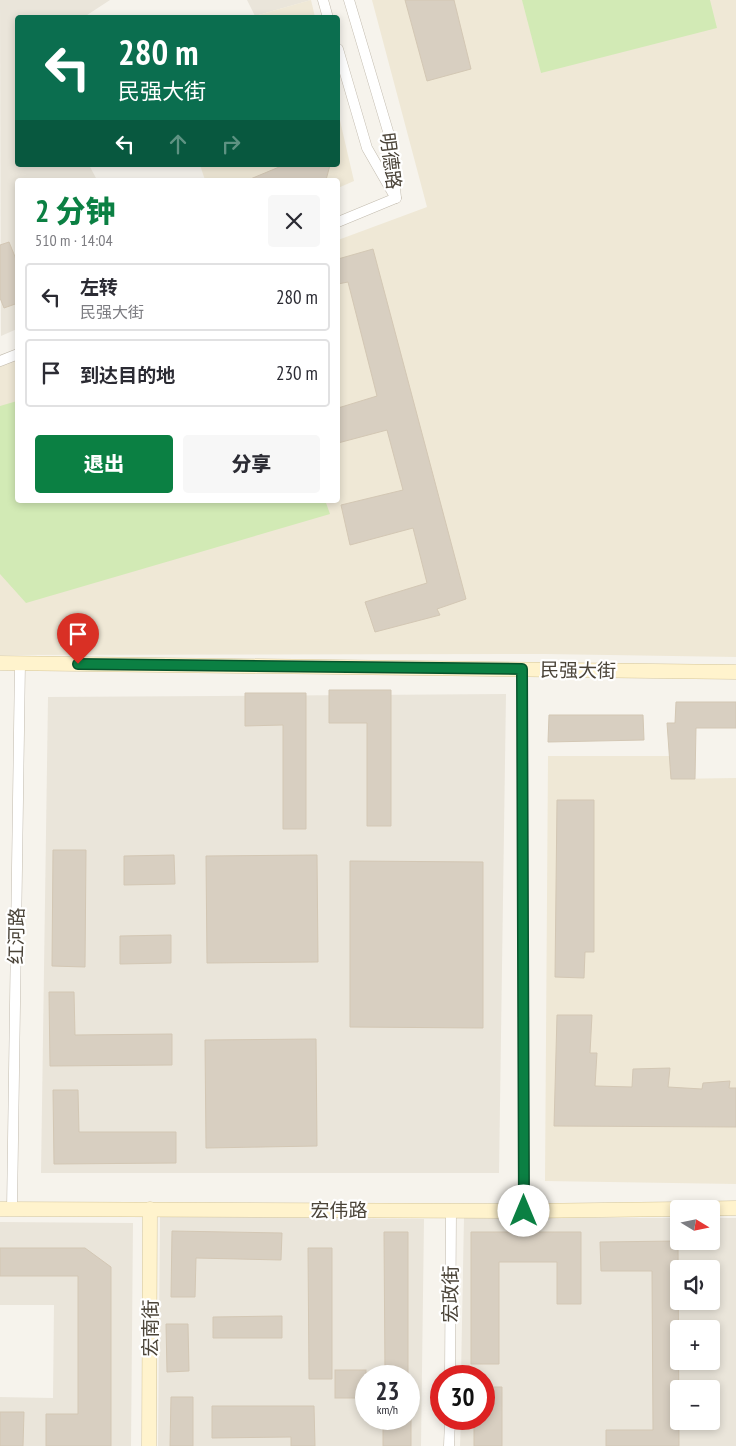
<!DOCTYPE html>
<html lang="zh">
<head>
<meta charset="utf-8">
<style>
	:root { --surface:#fff; --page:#f7f7f7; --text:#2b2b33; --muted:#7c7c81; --line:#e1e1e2; --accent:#0b8043 }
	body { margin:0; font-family:"PT Sans Narrow","Noto Sans SC",sans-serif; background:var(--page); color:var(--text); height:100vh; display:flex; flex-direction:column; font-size:19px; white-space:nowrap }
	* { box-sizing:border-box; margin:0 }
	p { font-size:16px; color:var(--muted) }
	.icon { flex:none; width:28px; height:28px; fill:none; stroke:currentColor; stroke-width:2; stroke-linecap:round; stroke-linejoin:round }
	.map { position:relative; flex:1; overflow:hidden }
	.sheet { position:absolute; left:15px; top:178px; width:325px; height:325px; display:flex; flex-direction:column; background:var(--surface); border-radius:5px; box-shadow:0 2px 8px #0003 }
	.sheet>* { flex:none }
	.guide { position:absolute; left:15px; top:15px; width:325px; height:152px; border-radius:5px; box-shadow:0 2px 8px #0003; background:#0b6e4f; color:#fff; overflow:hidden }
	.needle { width:32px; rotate:100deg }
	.tools { position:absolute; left:670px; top:1200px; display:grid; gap:10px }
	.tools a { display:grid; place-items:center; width:50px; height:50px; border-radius:5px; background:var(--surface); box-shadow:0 2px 8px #0003; font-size:25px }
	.speed { position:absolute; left:355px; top:1365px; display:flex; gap:10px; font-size:25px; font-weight:700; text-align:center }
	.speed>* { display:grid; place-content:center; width:65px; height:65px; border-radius:50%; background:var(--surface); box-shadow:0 2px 8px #0003; line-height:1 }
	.speed small { font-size:12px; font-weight:400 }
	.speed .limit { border:8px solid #d22; background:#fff; color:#111 }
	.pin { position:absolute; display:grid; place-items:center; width:42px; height:42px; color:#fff; margin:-51px -21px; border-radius:50% 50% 50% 0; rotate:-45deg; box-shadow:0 0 5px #0007 }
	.pin .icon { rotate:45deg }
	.me { position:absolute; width:55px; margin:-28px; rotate:0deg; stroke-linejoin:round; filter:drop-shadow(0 0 4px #0008) }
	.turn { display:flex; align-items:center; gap:18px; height:105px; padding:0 20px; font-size:22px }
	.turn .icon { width:65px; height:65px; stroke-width:2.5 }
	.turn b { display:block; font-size:35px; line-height:42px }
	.lanes { display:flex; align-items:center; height:48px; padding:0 20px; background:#0003; justify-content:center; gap:25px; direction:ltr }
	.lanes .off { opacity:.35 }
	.round { display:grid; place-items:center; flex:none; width:52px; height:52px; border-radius:5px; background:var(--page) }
	.overview { display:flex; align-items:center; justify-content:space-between; height:85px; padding:0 20px }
	h1 { font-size:30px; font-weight:800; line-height:38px; color:var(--accent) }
	.action { display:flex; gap:10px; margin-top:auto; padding:10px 20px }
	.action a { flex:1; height:58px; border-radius:5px; background:var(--accent); color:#fff; font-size:20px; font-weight:800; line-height:58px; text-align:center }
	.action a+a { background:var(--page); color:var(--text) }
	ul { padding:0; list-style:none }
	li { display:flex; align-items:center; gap:15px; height:68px; margin:0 10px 8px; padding:0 10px; border:2px solid var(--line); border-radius:5px }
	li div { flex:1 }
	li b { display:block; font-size:19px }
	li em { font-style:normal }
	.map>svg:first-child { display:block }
</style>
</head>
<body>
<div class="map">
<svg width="736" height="1446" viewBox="0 0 736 1446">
	<rect width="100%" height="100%" fill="#f6f3ec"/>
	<g fill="#eae5da" fill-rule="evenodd">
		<polygon points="0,0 110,0 84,17 18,18 18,165 89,165 97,180 18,180 17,329 1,336"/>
		<polygon points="247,0 311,0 255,16"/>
		<polygon points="506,694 499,1173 41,1173 48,697"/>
		<path d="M160,1216L424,1219L421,1446H158ZM366,1376H409V1419H366Z"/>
		<path d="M464,1217L679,1218V1241H711V1218H736V1446H460L461,1419H484V1376H461ZM679,1269H711V1301H679ZM679,1329H711V1361H679ZM679,1389H711V1421H679Z"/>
		<polygon points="0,1222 133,1223 131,1446 0,1446 0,1397 53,1398 54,1305 0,1305"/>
	</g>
	<g fill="#efe8d6">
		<polygon points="311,0 315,17 250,17 255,16"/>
		<polygon points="372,0 736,0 736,657 545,654 0,655 0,364 17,358 18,500 338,500 338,240 427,207"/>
		<polygon points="338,112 354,181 338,188 338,180 205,180 200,165 338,165"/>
		<polygon points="548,756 671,756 671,779 736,778 736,1184 545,1181"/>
	</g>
	<g fill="#d2eab5">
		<polygon points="522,0 710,0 717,28 541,73"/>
		<polygon points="17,401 18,500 325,500 330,514 26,603 0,574 0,406"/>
	</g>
	<g fill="#d8cfc1" stroke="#d3c7b4">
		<polygon points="405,0 454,0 471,69 427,81"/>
		<polygon points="284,165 330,165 326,180 248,180"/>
		<polygon points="9,242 18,264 18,303 4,308 0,298 0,245"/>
		<polygon points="373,249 466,599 437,609 440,615 375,632 365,602 427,583 413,528 350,545 341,505 403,490 387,430 338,443 338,408 377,396 348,282 338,284 338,259"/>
		<polygon points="329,690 391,690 391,826 367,826 367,723 329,723"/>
		<polygon points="245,693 306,693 306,829 283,829 283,725 245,726"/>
		<polygon points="676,702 736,702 736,728 696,728 695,779 671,779 667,723 675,723"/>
		<polygon points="549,715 643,715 644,740 548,742"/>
		<polygon points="557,800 594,800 594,952 585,952 584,978 555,977"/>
		<polygon points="53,850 86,850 85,967 52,966"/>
		<polygon points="174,855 175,884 124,885 124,856"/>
		<polygon points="317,855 318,962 207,963 206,856"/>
		<polygon points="350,861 483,862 483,1028 350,1027"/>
		<polygon points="171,935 171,963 120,964 120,936"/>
		<polygon points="49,992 74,992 75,1035 172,1034 172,1065 50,1066"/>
		<polygon points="557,1015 592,1015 590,1053 597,1053 595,1086 632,1087 633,1069 670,1068 668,1087 702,1089 703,1083 730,1081 729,1088 736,1088 736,1127 554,1126"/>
		<polygon points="316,1039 317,1146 206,1148 205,1040"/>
		<polygon points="53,1090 78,1090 79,1132 176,1132 176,1163 54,1164"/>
		<polygon points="172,1231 282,1233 281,1260 196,1258 195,1297 171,1297"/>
		<polygon points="384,1232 408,1232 408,1376 385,1376"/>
		<polygon points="471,1232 581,1232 581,1304 557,1304 557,1262 499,1262 499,1364 471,1364"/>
		<polygon points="678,1241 679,1446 606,1446 606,1430 653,1430 652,1271 601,1271 600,1242"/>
		<polygon points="0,1248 85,1248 111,1267 111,1446 46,1446 46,1414 78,1414 78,1276 0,1276"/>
		<polygon points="308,1248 332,1248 332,1379 309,1379"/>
		<polygon points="282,1316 282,1338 213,1338 213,1317"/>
		<polygon points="166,1324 188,1324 189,1371 167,1372"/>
		<rect x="335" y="1370" width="31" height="28"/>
		<polygon points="484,1387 502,1387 502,1446 474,1446 474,1419 484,1419"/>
		<polygon points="171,1397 193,1397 193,1446 170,1446"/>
		<polygon points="212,1406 314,1406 315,1446 291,1446 291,1437 212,1438"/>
		<polygon points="0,1412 24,1412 23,1446 0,1446"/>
		<rect x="383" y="1419" width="28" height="27"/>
	</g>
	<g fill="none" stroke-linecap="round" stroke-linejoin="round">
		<defs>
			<g id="street">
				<polyline points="323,0 328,18"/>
				<polyline points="349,0 390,138 396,198"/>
				<polyline points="338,49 367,148 394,195"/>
				<polyline points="338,222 396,198"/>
				<polyline points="0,361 18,354"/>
				<polyline points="522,669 524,1211"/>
				<polyline points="12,1209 20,663"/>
				<polyline points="450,1376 451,1211"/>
				<polyline points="449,1446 450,1419"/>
			</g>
			<g id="secondary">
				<polyline points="0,663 736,672"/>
				<polyline points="0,1209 524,1211 679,1209"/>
				<polyline points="682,1209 736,1208"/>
				<polyline points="149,1446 150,1209"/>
			</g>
		</defs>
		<use href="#street" stroke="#c2bbae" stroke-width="11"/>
		<use href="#secondary" stroke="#d6c79b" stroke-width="15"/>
		<use href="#street" stroke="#fff" stroke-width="10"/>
		<use href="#secondary" stroke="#fff3cd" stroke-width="14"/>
	</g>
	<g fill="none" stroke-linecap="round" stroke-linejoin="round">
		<defs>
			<polyline id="route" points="78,664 522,669 524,1211"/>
		</defs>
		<use href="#route" stroke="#07532c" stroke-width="12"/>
		<use href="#route" stroke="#0b8043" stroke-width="9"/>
	</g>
	<g text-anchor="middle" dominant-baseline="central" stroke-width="4.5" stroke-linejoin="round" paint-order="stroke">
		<g font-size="19" fill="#4b4439" stroke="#fff">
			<text transform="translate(391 161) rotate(83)">明德路</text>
			<text transform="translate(578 670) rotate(1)">民强大街</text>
			<text transform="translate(16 936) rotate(-89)">红河路</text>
			<text x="339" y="1210">宏伟路</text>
			<text transform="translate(450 1294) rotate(-90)">宏政街</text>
			<text transform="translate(150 1328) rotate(-90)">宏南街</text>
		</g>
	</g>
</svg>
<div class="tools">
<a><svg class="needle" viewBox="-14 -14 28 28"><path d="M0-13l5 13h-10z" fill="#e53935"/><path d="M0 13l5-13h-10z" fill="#7c7c81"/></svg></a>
<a><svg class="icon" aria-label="sound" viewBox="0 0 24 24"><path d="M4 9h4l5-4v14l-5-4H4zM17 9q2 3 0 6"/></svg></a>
<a>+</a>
<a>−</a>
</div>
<div class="speed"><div>23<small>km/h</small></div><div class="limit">30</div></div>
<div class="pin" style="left:78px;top:664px;background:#d93025"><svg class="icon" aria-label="arrive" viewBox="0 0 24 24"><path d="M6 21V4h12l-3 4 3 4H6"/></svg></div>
<svg class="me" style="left:524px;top:1211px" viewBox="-20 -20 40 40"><circle r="19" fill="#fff"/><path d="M0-13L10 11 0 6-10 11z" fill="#0b8043"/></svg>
<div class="guide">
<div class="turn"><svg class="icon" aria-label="left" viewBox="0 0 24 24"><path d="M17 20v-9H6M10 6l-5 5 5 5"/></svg><div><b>280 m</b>民强大街</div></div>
<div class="lanes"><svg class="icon" aria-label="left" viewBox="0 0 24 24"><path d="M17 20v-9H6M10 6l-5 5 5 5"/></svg><svg class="icon off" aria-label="ahead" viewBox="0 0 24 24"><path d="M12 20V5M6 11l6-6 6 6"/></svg><svg class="icon off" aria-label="right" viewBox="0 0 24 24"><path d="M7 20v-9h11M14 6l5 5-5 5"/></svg></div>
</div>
<section class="sheet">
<div class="overview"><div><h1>2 分钟</h1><p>510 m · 14:04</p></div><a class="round"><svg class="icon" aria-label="close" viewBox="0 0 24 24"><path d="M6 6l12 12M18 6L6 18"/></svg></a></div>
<ul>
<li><svg class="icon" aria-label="left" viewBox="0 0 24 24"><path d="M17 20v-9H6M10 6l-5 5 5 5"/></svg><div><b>左转</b><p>民强大街</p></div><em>280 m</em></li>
<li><svg class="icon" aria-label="arrive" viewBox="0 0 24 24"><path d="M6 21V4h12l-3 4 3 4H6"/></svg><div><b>到达目的地</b></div><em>230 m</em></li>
</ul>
<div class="action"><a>退出</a><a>分享</a></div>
</section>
</div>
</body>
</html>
